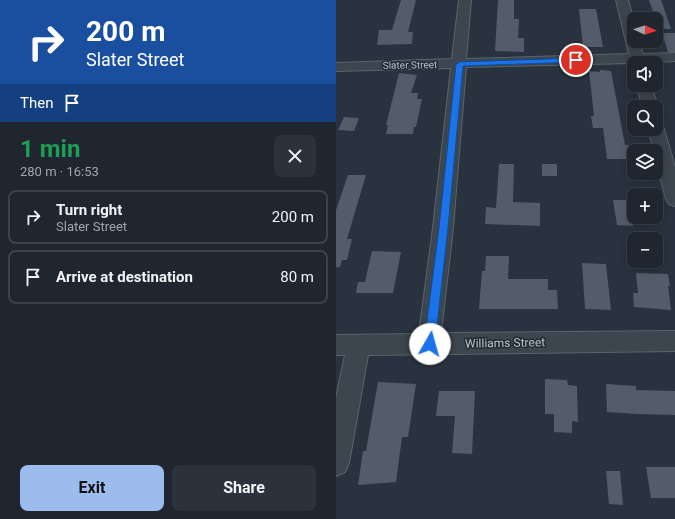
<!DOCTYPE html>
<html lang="en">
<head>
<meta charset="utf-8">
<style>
	:root { --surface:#1f262f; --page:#2c323b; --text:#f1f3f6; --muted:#a1a5aa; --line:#3c434b; --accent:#9cbced }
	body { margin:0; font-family:Roboto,sans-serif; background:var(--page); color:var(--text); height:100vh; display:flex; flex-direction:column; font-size:15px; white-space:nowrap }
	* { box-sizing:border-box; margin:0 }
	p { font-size:13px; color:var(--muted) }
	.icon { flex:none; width:22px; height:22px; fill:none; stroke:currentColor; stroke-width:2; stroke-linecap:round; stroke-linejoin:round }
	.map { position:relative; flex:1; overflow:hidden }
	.details { display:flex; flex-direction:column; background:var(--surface); width:336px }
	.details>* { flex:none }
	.banner { background:#1a4fa0; color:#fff; overflow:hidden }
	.needle { width:26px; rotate:93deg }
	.fabs { position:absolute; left:291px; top:12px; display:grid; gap:8px }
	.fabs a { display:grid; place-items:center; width:36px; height:36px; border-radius:8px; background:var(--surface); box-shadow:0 2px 10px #0003,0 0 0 1px var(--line); font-size:20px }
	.pin { position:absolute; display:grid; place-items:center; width:34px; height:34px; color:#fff; margin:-17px; border:2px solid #fff; border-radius:50%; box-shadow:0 1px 4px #0007 }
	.me { position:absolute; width:44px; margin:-22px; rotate:7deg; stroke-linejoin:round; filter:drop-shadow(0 0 3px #0008) }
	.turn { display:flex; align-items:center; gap:14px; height:84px; padding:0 20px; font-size:18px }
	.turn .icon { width:52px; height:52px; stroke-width:2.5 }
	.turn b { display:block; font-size:28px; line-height:34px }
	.then { display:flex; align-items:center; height:38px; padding:0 20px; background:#0003; gap:8px; font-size:15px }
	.round { display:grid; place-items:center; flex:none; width:42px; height:42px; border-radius:8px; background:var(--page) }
	.overview { display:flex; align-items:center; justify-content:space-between; height:68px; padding:0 20px }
	h1 { font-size:24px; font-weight:700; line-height:30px; color:#1e9e55 }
	.button { display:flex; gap:8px; margin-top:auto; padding:8px 20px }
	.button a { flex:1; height:46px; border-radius:8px; background:var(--accent); color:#111; font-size:16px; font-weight:700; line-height:46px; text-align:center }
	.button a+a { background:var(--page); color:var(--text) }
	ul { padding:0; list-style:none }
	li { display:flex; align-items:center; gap:12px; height:54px; margin:0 8px 6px; padding:0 12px; border:2px solid var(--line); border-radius:8px }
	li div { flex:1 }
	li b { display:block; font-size:15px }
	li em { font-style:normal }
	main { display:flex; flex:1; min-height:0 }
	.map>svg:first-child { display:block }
</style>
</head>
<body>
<main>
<section class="details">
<div class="banner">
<div class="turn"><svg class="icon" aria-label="right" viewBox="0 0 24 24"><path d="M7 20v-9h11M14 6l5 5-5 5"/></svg><div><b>200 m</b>Slater Street</div></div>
<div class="then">Then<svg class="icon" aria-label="arrive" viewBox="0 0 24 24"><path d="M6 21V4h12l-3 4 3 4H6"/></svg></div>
</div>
<div class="overview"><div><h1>1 min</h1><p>280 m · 16:53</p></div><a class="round"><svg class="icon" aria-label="close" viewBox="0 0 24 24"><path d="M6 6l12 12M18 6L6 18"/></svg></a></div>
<ul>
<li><svg class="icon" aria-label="right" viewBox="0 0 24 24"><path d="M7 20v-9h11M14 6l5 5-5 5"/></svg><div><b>Turn right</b><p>Slater Street</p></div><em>200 m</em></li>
<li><svg class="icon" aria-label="arrive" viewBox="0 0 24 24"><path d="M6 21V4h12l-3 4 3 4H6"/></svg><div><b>Arrive at destination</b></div><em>80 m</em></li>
</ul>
<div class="button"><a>Exit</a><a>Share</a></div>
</section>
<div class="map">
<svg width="339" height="519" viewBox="0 0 339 519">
	<rect width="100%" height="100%" fill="#29333f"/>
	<g fill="#535c69">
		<polygon points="65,0 80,0 72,32 77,32 76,44 41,45 43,30 56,30"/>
		<polygon points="162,0 178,0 178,19 183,19 182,38 188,38 188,52 159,51"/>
		<polygon points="313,0 325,0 335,29 323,29"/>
		<polygon points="243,9 260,9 267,47 247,47"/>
		<polygon points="326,33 339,33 339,52 332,52"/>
		<polygon points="264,70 275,71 289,145 293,145 295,159 271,159 267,128 257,128 255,116 258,116 253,71 264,72"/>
		<polygon points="63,73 81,75 75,93 82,93 81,99 86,99 80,127 78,127 77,134 50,134 52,125 50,125"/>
		<polygon points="8,117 23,118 18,131 2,130"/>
		<polygon points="163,164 178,164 177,202 204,203 204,226 149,224 150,207 160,208"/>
		<rect x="206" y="164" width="15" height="12"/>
		<polygon points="12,175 30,175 11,239 16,239 11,260 6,260 4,267 0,267 0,210"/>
		<polygon points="277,200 293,200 297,226 281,225"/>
		<polygon points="36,251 65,252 57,293 20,293 22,282 29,282"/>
		<polygon points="150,256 173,256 172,279 212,279 212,290 221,290 222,309 143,309 146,271 149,271"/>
		<polygon points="246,263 270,264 275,310 249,309"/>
		<polygon points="300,273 332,274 334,286 332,286 335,310 298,307 297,293 302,293"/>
		<polygon points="209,379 231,380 232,385 241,386 242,422 236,421 236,433 218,432 218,414 209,414"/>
		<polygon points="42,382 80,384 72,437 66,437 60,482 22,485 27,451 30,451"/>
		<polygon points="270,384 300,386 300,390 339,391 339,415 301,414 271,412"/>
		<polygon points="103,391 139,391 136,454 116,453 119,416 100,416"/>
		<polygon points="310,467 339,467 339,498 315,498"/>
		<polygon points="270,471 284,471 287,505 273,504"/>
	</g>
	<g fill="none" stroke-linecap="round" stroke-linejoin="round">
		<defs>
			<g id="minor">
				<polygon points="123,0 135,0 130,59 293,54 280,0 292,0 298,22 298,41 303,41 307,54 339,53 339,61 298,63 298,66 295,63 130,67 117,228 105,333 339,331 339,351 32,355 13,463 9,472 0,476 0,398 9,355 0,355 0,335 83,334 97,228 115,68 0,71 0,63 116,59"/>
				<polygon points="301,85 315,85 322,107 320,110 320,107 306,107"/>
				<polygon points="320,124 326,125 328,129 339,167 339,206 333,204 330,199 320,161 320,151 318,151 312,129 320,129"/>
			</g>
		</defs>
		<use href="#minor" stroke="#5b636c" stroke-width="2"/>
		<use href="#minor" fill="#3d454f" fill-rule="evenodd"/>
	</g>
	<polygon fill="#1a73e8" stroke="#114b97" points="240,58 242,59 242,62 127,66 112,228 99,344 97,347 94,348 90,347 88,344 103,228 120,64 124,62"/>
	<g text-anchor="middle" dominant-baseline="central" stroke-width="3" stroke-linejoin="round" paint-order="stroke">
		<g font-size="10" fill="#bac0c9" stroke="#222a34">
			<text transform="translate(74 65) rotate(-1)">Slater Street</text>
		</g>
		<g font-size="12" fill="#bac0c9" stroke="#222a34">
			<text transform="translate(169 343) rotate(-1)">Williams Street</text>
		</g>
	</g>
</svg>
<div class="fabs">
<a><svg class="needle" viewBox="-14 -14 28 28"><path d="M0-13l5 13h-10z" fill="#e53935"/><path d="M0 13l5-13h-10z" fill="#a1a5aa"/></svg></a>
<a><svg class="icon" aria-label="sound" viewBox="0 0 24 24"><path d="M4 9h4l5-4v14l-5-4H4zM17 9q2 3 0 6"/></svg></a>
<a><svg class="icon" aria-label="search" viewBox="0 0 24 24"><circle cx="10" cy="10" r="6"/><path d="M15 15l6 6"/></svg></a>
<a><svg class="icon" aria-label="layers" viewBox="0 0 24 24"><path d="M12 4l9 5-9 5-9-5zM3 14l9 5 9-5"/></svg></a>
<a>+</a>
<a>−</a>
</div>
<div class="pin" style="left:240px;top:60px;background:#d93025"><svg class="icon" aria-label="arrive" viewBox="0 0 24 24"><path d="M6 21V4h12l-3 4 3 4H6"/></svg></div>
<svg class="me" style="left:94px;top:344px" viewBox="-20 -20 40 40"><circle r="19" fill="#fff"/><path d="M0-13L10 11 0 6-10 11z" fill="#1a73e8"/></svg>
</div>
</main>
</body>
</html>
